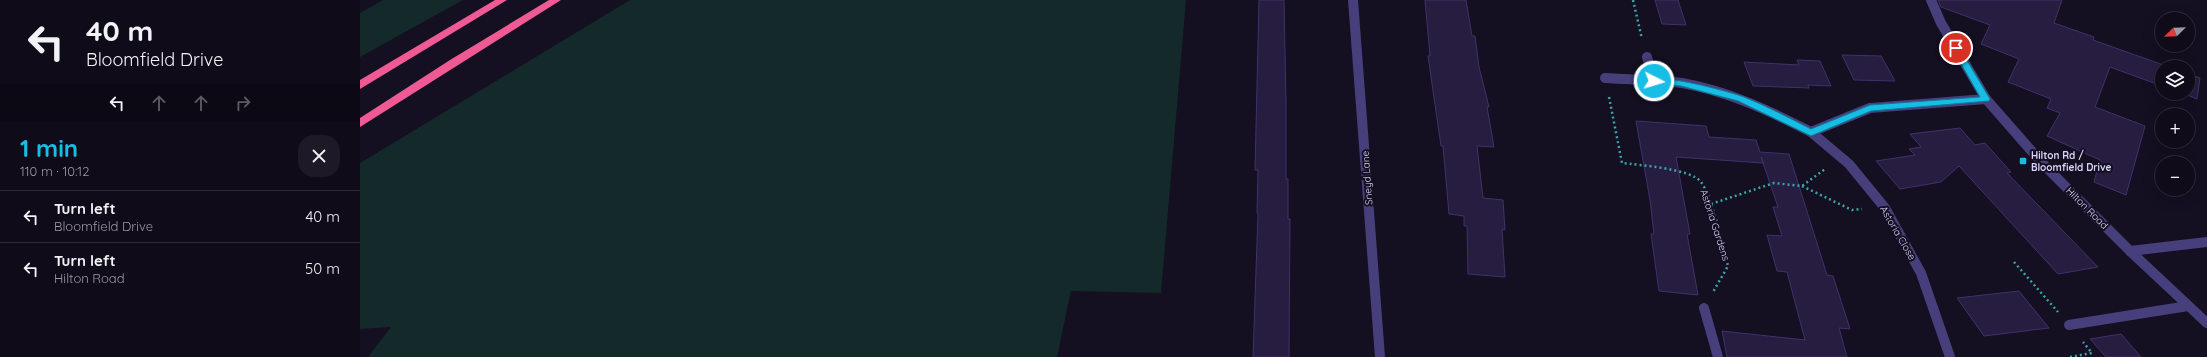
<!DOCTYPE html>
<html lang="en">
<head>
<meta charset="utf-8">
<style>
	:root { --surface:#0f0b19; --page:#1d1926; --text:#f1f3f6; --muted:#9b9ba2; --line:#2f2b38; --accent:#16bde4 }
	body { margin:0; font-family:Quicksand,sans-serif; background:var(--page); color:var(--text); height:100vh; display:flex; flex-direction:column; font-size:15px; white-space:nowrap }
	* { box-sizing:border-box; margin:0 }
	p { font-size:13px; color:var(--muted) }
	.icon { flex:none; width:22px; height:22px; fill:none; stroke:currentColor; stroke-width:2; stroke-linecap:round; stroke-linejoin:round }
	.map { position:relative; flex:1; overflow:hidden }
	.panel { display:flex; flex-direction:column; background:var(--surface); width:360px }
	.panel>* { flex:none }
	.top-card { background:#0f0b19; color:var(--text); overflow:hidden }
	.needle { width:26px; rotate:247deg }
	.fabs { position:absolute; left:1795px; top:12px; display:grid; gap:8px }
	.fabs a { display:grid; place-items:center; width:40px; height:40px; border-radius:50%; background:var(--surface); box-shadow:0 4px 16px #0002,0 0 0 1px var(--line); font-size:20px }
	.pin { position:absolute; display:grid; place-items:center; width:34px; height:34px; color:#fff; margin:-17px; border:2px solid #fff; border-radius:50%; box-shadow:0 1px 4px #0007 }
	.me { position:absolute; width:44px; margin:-22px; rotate:95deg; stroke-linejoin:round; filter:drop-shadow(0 0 3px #0008) }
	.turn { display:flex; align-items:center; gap:14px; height:84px; padding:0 20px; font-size:18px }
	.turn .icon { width:52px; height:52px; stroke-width:2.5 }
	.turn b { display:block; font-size:28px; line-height:34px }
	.lanes { display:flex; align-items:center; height:38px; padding:0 20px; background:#0003; justify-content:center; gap:20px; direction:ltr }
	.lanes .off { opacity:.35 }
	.round { display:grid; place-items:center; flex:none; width:42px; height:42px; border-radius:16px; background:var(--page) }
	.summary { display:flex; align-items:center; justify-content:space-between; height:68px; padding:0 20px }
	h1 { font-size:24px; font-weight:800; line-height:30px; color:var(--accent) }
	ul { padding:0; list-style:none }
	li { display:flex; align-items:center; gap:12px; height:52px; padding:0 20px; border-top:1px solid var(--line) }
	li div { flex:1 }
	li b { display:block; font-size:15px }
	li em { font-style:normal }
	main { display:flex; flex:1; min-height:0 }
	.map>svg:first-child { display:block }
</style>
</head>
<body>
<main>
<section class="panel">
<div class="top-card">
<div class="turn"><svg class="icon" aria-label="left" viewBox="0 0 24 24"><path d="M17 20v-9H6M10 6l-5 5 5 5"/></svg><div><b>40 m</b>Bloomfield Drive</div></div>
<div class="lanes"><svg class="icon" aria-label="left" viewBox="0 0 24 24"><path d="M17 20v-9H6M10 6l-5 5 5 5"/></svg><svg class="icon off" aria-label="ahead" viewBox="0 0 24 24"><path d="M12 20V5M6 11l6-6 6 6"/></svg><svg class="icon off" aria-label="ahead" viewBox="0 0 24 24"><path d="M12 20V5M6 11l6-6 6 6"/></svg><svg class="icon off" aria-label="right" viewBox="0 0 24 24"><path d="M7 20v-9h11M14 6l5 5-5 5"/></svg></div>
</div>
<div class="summary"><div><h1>1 min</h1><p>110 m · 10:12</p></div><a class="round"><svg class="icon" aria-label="close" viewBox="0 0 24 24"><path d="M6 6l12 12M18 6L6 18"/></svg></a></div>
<ul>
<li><svg class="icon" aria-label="left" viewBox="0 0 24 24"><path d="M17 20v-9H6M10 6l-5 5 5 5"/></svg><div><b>Turn left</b><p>Bloomfield Drive</p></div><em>40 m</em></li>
<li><svg class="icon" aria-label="left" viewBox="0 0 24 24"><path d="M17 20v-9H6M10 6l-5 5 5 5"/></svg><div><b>Turn left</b><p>Hilton Road</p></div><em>50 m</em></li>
</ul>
</section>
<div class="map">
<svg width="1847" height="357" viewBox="0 0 1847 357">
	<rect width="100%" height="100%" fill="#140f21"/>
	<g fill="#13292a">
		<polygon points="23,0 103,0 0,57 0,13"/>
		<polygon points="270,0 826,0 801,293 711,291 697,357 8,357 31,327 0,329 0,163"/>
	</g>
	<g fill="#271d40" stroke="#42316a">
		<polygon points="899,0 924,0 926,102 926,179 928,179 928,219 930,219 929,357 893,357 898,213 897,213 898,170 895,170"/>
		<polygon points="1065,0 1106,0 1112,36 1115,36 1119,67 1129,107 1127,107 1134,147 1117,146 1123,198 1143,200 1145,230 1142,229 1145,277 1108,274 1107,226 1104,226 1104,216 1089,214 1083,146 1081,146 1068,56 1070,56"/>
		<polygon points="1295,0 1318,0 1326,25 1302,24"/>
		<polygon points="1578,0 1702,0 1694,23 1734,37 1733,40 1809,67 1802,67 1802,86 1750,67 1735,107 1785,126 1766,195 1734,182 1740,160 1687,136 1700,113 1687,108 1691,99 1648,82 1659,59 1621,44 1630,25 1581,7"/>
		<polygon points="1482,55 1521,56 1535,81 1494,80"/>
		<polygon points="1437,60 1460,61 1471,86 1448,85 1449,88 1393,86 1384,62 1439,65"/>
		<polygon points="1828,74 1840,78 1837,99 1822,93 1828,93"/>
		<polygon points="1276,121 1346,126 1349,137 1396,140 1400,152 1429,154 1467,275 1473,276 1490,329 1479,328 1487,357 1367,357 1362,331 1445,340 1427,272 1417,271 1407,235 1422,236 1413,207 1418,207 1401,157 1403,163 1316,157 1330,234 1327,234 1338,295 1299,291 1291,234 1294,234 1290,200"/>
		<polygon points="1600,128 1615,145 1625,143 1651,172 1647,173 1738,267 1698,274 1599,166 1581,182 1540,189 1516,161 1555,155 1549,149 1561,147 1550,134"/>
		<polygon points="1659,291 1689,328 1624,336 1597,298"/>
		<polygon points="1761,334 1781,357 1746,357 1730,339"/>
	</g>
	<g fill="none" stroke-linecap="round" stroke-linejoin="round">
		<g stroke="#3aa5a8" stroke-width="2.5" stroke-dasharray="2 3" stroke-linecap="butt">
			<polyline points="1273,0 1282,39"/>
			<path d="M1249,97L1262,163C1279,165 1332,169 1341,182C1352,196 1363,247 1368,266L1353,292"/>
			<polyline points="1442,186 1492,210 1502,209"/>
			<polyline points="1351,204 1414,183 1442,186 1465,169"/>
			<polyline points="1654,262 1698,312"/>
			<polyline points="1710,357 1732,353 1723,342"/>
		</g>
		<polyline stroke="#473f7b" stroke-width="10" points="1709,325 1828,306"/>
		<g stroke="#473f7b" stroke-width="10">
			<polyline points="993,0 1020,357"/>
			<polyline points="1571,0 1581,23 1626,99 1682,163 1770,251 1847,323"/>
			<polyline points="1287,57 1294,81"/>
			<path d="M1245,78C1271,80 1297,79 1322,83C1368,91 1410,111 1451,132L1510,108L1626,99"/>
			<polyline points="1451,132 1489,164 1525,208 1561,273 1590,357"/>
			<polyline points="1770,251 1847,242"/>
			<polyline points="1344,308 1358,357"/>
		</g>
		<g fill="#ef5a94" fill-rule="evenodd">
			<polygon points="135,0 147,0 0,89 0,80"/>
			<polygon points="189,0 201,0 0,127 0,118 90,60"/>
		</g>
	</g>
	<path fill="#16bde4" stroke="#0e7b94" d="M1593,47H1599L1630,99L1629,101L1511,111L1451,136L1378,101L1321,86L1294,84L1289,81C1298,72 1371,92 1384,97C1407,106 1429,118 1451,129L1510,105L1620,97L1592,48Z"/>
	<rect fill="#16bde4" stroke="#140f21" stroke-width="1.5" x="1659" y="157" width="8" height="8" rx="2"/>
	<g text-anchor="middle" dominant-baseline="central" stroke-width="4" stroke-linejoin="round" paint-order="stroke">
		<g font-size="10" font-weight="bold" fill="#dbd3fb" stroke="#140f21" text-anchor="start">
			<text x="1671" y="155">Hilton Rd /<tspan x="1671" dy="12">Bloomfield Drive</tspan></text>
		</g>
		<g font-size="10" fill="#dbd3fb" stroke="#140f21">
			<text transform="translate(1007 178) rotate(-94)">Sneyd Lane</text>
			<text transform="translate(1727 208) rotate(45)">Hilton Road</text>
			<text transform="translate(1355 225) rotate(72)">Astoria Gardens</text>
			<text transform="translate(1538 233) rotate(60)">Astoria Close</text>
		</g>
	</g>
</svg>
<div class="fabs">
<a><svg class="needle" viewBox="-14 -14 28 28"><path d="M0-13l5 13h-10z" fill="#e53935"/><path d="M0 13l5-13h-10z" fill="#9b9ba2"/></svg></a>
<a><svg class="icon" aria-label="layers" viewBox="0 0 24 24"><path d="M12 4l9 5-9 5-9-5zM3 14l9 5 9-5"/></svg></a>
<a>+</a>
<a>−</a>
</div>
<div class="pin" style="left:1596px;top:48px;background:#d93025"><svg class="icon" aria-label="arrive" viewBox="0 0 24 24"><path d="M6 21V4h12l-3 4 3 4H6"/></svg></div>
<svg class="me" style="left:1294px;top:81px" viewBox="-20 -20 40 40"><circle r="17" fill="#16bde4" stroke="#fff" stroke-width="3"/><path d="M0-11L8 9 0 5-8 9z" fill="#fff"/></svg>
</div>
</main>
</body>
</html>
